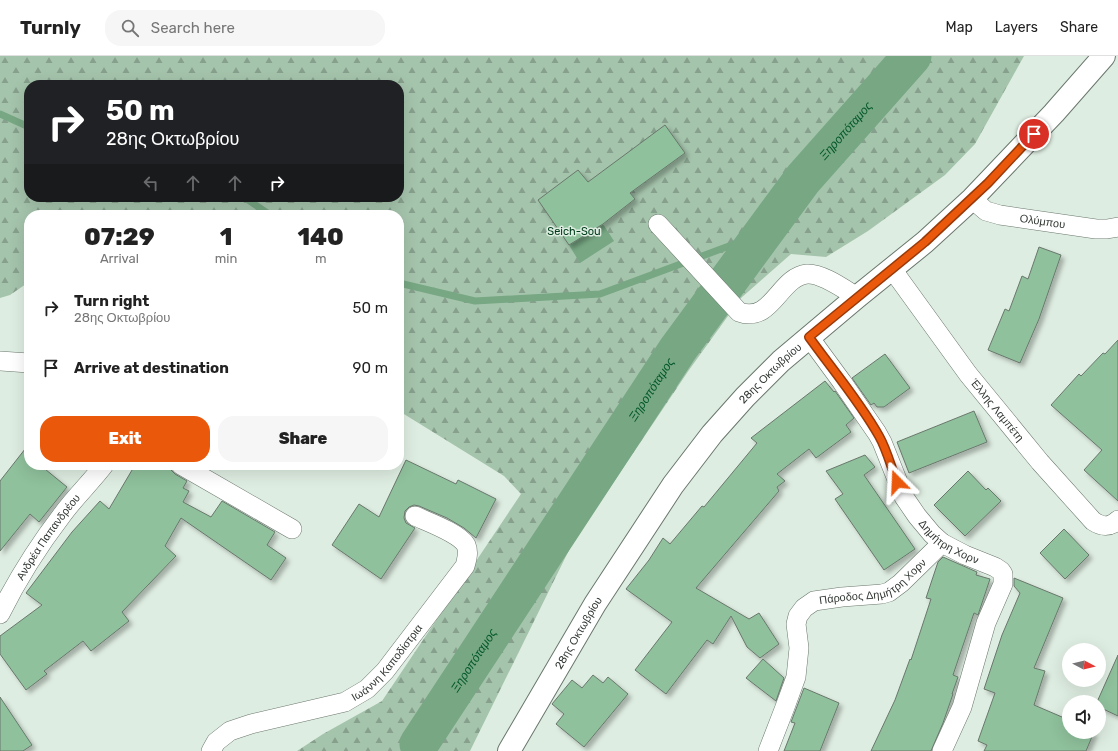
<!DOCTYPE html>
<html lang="en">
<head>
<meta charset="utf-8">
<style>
	:root { --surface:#fff; --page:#f6f6f6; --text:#222; --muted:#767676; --line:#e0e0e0; --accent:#ea580c }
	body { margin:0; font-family:Rubik,sans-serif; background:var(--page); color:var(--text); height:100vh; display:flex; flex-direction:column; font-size:15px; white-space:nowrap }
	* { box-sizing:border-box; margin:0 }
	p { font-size:13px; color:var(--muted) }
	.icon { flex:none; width:22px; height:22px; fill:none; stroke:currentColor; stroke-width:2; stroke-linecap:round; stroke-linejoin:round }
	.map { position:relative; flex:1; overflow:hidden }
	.panel { position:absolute; left:24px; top:154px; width:380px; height:260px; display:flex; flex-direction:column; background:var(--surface); border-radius:16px; box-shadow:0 4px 16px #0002 }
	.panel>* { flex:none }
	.top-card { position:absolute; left:24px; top:24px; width:380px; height:122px; border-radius:16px; box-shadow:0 4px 16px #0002; background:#202124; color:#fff; overflow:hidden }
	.needle { width:26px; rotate:97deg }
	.controls { position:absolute; left:1062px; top:587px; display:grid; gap:8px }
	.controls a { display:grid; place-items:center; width:44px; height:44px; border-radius:50%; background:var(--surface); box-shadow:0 4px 16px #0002; font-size:20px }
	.pin { position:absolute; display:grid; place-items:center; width:34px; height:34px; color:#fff; margin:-17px; border:2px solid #fff; border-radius:50%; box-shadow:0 1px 4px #0007 }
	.me { position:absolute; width:44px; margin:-22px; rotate:339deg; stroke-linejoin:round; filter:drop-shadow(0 0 3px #0008) }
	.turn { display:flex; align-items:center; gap:14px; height:84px; padding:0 16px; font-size:18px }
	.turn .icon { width:52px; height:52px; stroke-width:2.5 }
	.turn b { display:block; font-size:28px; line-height:34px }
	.lanes { display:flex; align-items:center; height:38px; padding:0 16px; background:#0003; justify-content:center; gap:20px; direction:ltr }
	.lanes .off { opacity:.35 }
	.eta { display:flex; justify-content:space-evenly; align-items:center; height:68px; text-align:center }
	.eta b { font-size:24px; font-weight:800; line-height:28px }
	.button { display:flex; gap:8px; margin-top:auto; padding:8px 16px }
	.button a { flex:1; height:46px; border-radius:16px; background:var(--accent); color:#fff; font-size:16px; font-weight:800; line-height:46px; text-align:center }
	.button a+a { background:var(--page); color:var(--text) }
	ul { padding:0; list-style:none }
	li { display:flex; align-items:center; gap:12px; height:60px; padding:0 16px }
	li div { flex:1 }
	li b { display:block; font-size:15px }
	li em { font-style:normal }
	header { display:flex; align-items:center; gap:24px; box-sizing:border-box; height:56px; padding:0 20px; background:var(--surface); border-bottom:1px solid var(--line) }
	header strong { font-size:19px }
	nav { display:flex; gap:22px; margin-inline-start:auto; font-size:14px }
	.search { width:280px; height:36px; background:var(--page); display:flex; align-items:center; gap:10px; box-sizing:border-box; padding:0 14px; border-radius:16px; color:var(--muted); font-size:15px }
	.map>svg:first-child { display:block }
</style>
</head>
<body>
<header>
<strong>Turnly</strong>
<div class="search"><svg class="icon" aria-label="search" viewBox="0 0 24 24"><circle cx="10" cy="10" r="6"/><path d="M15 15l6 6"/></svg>Search here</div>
<nav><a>Map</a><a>Layers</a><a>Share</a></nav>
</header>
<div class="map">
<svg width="1118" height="695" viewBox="0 0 1118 695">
	<defs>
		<pattern id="forest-firs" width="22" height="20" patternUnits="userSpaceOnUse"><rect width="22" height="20" fill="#a5c4ac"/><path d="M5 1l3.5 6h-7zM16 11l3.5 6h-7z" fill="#87a08d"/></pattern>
		<filter id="shadow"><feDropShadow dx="3.5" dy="3.5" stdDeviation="2" flood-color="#0004"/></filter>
	</defs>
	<rect width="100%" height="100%" fill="#deede1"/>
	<path fill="url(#forest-firs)" fill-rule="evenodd" d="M0,0H1024L975,88L945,119L868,175L826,201L791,198L741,242L689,314L572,488L470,695H297L323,678L382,645L521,438L504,420L399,355V159H29V226L10,239L0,242ZM29,29H399V141H29Z"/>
	<polygon fill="#77a783" points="603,168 614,185 580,207 569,189"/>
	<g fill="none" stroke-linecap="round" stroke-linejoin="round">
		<g stroke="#77a783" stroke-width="7">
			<polyline points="0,58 29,71"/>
			<polyline points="244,141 270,159"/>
			<polyline points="399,227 475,245 600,238 764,177"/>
		</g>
		<path stroke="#77a783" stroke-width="39" id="s1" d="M419,688L678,293L803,123L912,0"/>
	</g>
	<g fill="#8fc19c" stroke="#69776c" filter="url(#shadow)">
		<polygon points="665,69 685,97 630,137 635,143 603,168 569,189 538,144 578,114 588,126"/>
		<polygon points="1039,191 1061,199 1039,263 1020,307 988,294 1005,253 1009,255 1022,220 1028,223"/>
		<polygon points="1118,284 1118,445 1084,414 1102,394 1051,349 1079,318 1081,320 1103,297 1105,298"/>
		<polygon points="885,298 910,332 884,351 877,351 874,347 871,349 852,322"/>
		<polygon points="825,325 834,336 835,335 854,362 846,369 851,376 816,402 809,393 777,418 785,425 777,431 779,435 696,532 749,563 759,557 779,588 760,602 747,591 731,560 713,588 707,584 666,638 635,614 672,566 626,533 649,504 663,482 670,488 702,450 704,451 757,387 751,382"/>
		<polygon points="974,355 987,386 909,417 897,386"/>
		<polygon points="29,388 29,409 40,409 67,431 39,466 30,458 0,495 0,425"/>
		<polygon points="865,399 875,411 864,419 915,493 884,514 835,443 843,438 826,415"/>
		<polygon points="406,404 456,428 458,424 496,443 476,482 464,472 447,462 419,450 414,449 409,451 405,455 404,462 406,467 415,472 381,523 332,489 359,448 379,461"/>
		<polygon points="135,409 170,409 171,414 175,418 187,425 183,432 189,435 183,446 211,461 222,445 275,476 267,489 286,502 271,524 181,462 165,490 176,500 122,556 129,565 91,595 83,585 44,615 47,618 26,634 0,598 0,580 42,549 26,537 72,476 100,445 109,453"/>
		<polygon points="968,415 986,434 988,432 1001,445 965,480 934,449"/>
		<polygon points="1064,473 1089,499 1065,523 1040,497"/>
		<polygon points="943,501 977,516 976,519 990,523 978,559 974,557 953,619 958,621 952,638 953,638 943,667 931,695 871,695 895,644 910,603 911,604 931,543 926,542 938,506"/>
		<polygon points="1014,522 1063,542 1034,612 1045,615 1034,649 1069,664 1069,676 1094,676 1086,695 984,695 987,689 978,685 995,637 984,633 1002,579 1020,537 1014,530"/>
		<polygon points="1118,599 1118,660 1099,651 1099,646 1097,646"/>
		<polygon points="763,603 784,622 776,645 746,622"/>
		<polygon points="593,619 603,627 608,621 628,638 584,691 556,668 564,658 552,648 572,624 582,632"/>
		<polygon points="804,632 839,647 820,695 784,695 795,667 791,666"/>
		<polygon points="0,641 32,689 23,695 0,695"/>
	</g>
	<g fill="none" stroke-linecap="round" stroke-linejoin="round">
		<defs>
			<g id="street">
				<path id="s2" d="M972,143L986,155L1000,159L1096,173H1107L1118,171"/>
				<path d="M658,168L739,256C772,268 779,221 807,218C822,217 844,233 857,241"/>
				<path id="s3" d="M892,213L968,318L1040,406L1093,465C1102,471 1109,472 1118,464"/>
				<path id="s4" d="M809,281L842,326L877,377L882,386L904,441L917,460L932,478L942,487L965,499L995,511L1001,515L1003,518V528L986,567L962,651L942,695"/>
				<polyline points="0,305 29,307"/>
				<polyline points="181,409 292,473"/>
				<path id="s5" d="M0,558C17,524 39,489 62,459C75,441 91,426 104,409"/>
				<path id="s6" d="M211,695L216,686L230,675L251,668L345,646L367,633L385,615L465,510C467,503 469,496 466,489C459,477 428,466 415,460"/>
				<path id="s7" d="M768,695L785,651L796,621L799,592L796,568L798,560L804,552L814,545L842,541L882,538L889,536L901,527L942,487"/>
			</g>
			<g id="secondary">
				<path id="s8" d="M509,695L595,548L673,429L712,378L745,341L781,305L857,241L925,186L972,143L1054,57L1104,0"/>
			</g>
		</defs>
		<use href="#street" stroke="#6a776d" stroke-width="20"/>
		<use href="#secondary" stroke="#6a776d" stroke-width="24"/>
		<use href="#street" stroke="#fff" stroke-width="19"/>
		<use href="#secondary" stroke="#fff" stroke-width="22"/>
	</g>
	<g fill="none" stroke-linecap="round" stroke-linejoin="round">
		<defs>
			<path id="route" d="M897,426C891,411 887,394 879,380C860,346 832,313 809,281L925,186L988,127L1034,78"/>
		</defs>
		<use href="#route" stroke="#983908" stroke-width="10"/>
		<use href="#route" stroke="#ea580c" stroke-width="7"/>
	</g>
	<g text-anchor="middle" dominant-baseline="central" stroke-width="3" stroke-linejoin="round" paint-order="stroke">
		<g font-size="11" fill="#323833" stroke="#deede1">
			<text stroke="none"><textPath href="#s2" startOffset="76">Ολύμπου</textPath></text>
			<text stroke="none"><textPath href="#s8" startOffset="461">28ης Οκτωβρίου</textPath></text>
			<text stroke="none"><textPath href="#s3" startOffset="176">Έλλης Λαμπέτη</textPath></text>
			<text stroke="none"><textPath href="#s5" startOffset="91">Ανδρέα Παπανδρέου</textPath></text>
			<text stroke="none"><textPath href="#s4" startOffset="252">Δημήτρη Χορν</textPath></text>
			<text stroke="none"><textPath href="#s7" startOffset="227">Πάροδος Δημήτρη Χορν</textPath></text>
			<text stroke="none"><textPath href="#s8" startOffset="137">28ης Οκτωβρίου</textPath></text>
			<text stroke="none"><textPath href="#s6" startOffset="205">Ιωάννη Καποδίστρια</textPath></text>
		</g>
		<g font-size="11" fill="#003b1a" stroke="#deede1">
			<text x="574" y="175">Seich-Sou</text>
		</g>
		<g font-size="12" font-style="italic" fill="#02572a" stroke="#deede1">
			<text stroke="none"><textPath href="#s1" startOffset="748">Ξηροπόταμος</textPath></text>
			<text stroke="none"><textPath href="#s1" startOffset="424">Ξηροπόταμος</textPath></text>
			<text stroke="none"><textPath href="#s1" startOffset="100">Ξηροπόταμος</textPath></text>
		</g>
	</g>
</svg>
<div class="controls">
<a><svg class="needle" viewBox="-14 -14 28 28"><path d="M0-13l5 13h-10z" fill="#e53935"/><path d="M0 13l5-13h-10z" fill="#767676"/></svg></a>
<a><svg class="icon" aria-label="sound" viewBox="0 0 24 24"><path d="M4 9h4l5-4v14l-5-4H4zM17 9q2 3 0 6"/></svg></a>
</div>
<div class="pin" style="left:1034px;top:78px;background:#d93025"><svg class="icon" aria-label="arrive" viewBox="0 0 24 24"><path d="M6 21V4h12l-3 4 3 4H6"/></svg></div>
<svg class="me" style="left:897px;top:426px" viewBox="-20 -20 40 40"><path d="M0-17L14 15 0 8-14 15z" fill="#ea580c" stroke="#fff" stroke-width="4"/></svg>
<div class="top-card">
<div class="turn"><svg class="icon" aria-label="right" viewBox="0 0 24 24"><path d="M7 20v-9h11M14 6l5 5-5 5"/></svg><div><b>50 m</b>28ης Οκτωβρίου</div></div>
<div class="lanes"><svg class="icon off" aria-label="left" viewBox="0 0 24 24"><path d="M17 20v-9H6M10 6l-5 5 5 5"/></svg><svg class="icon off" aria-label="ahead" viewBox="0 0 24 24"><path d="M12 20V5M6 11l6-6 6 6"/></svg><svg class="icon off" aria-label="ahead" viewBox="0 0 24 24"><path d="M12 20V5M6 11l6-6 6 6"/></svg><svg class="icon" aria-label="right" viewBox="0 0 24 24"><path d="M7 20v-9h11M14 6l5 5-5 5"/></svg></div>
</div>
<section class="panel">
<div class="eta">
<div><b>07:29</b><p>Arrival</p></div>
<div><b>1</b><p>min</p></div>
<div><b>140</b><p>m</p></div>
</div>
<ul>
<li><svg class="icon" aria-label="right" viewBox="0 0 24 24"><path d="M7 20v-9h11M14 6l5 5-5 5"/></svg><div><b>Turn right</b><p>28ης Οκτωβρίου</p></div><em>50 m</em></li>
<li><svg class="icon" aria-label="arrive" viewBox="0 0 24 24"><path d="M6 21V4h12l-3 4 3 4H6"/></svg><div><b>Arrive at destination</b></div><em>90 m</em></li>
</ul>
<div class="button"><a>Exit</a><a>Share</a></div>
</section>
</div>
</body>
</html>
